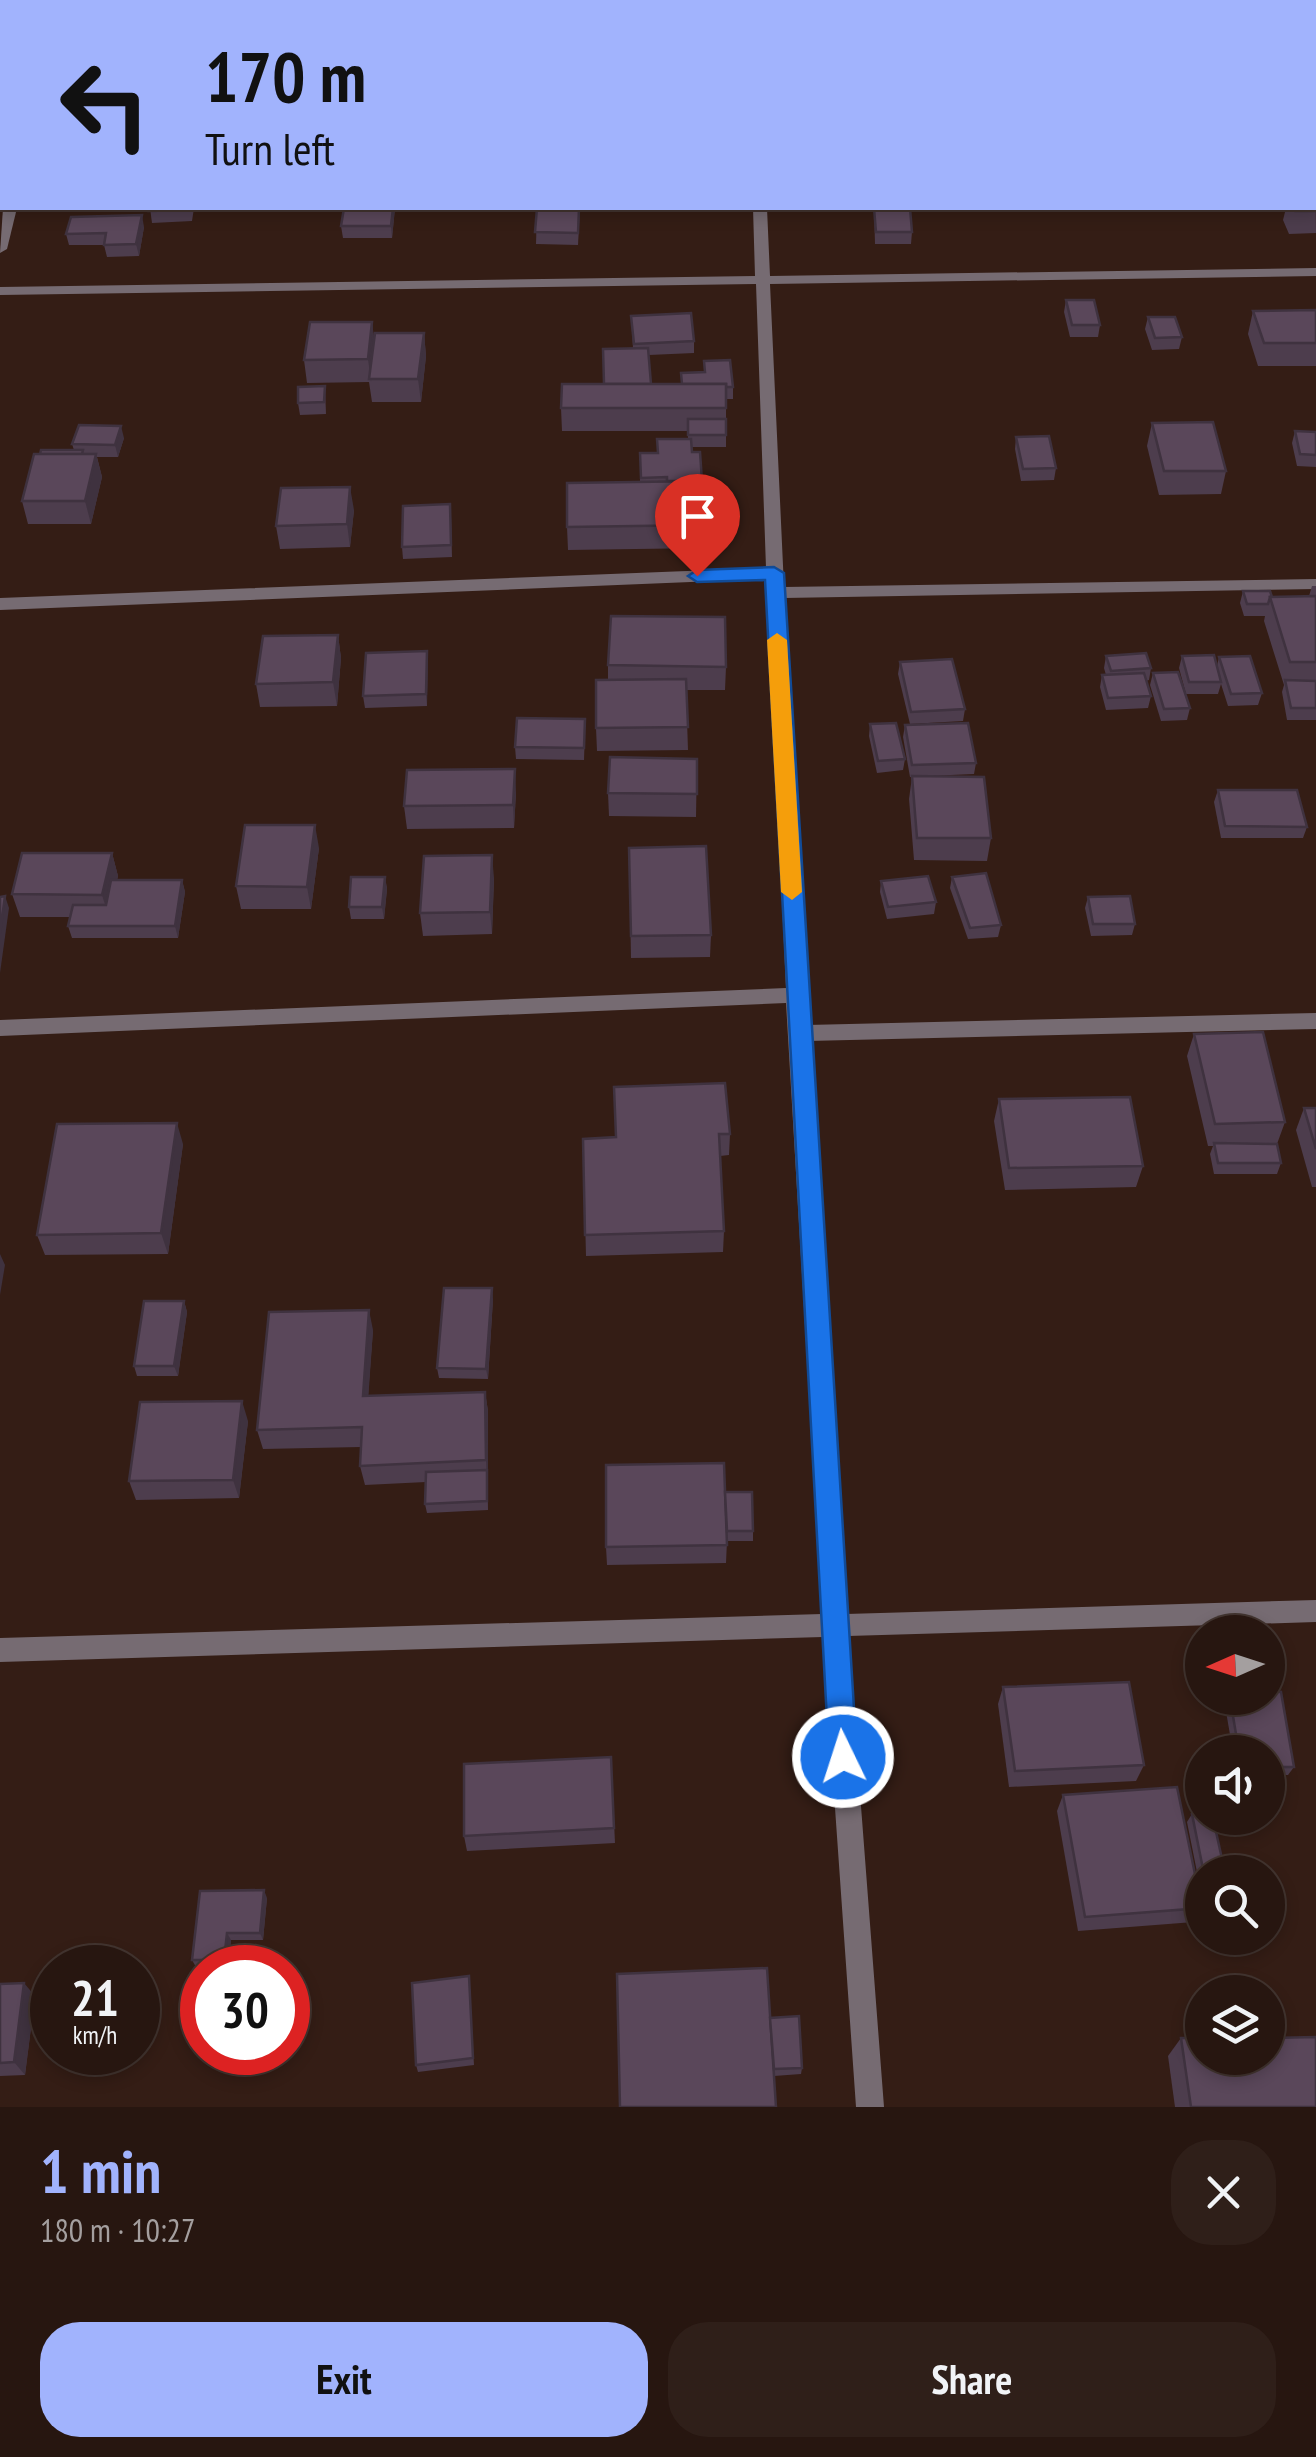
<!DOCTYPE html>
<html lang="en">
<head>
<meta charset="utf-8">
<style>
	:root { --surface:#271610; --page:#2f1f19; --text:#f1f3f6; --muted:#a49f9f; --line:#433530; --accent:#a1b3fd }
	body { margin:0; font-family:"PT Sans Narrow",sans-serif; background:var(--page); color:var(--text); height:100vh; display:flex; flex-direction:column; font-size:38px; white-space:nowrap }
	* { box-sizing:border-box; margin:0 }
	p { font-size:32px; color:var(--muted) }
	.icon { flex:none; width:55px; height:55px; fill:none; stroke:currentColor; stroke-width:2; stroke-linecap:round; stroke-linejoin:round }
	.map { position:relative; height:2107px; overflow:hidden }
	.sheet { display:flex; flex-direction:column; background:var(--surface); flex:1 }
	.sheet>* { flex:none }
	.guide { position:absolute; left:0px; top:0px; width:1318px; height:210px; box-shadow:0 5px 15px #0003,0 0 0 2px var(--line); background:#a1b3fd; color:#111; overflow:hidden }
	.needle { width:65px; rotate:267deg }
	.controls { position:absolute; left:1185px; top:1615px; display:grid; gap:20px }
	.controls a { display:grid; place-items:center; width:100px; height:100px; border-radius:50%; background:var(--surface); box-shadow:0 5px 15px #0003,0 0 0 2px var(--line); font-size:50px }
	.speed { position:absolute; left:30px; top:1945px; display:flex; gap:20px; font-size:50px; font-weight:700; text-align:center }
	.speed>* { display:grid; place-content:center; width:130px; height:130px; border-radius:50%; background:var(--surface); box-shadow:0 5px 15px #0003,0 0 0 2px var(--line); line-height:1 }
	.speed small { font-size:25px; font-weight:400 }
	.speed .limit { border:15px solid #d22; background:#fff; color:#111 }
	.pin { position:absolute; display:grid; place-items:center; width:85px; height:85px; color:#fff; margin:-102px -42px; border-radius:50% 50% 50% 0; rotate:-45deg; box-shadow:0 0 10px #0007 }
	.pin .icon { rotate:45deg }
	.me { position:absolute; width:110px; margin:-55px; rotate:356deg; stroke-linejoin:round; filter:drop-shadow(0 0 8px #0008) }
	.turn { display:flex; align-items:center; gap:35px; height:210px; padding:0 40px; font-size:45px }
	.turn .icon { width:130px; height:130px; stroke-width:2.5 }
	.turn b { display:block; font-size:70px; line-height:85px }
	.round { display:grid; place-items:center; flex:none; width:105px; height:105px; border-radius:40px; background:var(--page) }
	.summary { display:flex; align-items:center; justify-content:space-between; height:170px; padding:0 40px }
	h1 { font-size:60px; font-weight:600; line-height:75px; color:var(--accent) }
	.button { display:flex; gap:20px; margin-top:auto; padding:20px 40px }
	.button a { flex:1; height:115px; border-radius:40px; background:var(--accent); color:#111; font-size:40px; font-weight:600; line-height:115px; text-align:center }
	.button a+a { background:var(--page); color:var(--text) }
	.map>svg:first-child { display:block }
</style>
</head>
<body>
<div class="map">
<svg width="1316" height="2107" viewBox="0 0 1316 2107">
	<rect width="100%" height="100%" fill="#341d15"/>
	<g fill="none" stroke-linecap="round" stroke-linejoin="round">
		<rect fill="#766b72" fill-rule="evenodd" x="374" y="0" width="12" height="2"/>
		<g fill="#766b72" fill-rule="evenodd">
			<rect x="950" y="0" width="12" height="2"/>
			<polygon points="3,208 17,208 7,249 0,253"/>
			<polygon points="753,208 767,208 770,276 1316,268 1316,276 770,284 784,587 1316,579 1316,589 784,598 807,1025 1316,1013 1316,1029 808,1041 846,1614 1316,1600 1316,1622 848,1636 884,2107 856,2107 823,1637 0,1662 0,1638 822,1614 786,1003 0,1036 0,1020 786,988 767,579 0,610 0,598 766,568 756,284 0,295 0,287 755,276"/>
		</g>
		<g fill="#766b72" fill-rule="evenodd">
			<rect x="1315" y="37" width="1" height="8"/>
			<rect x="0" y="46" width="2" height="8"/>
		</g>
	</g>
	<g fill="#4d3d4d">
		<polygon points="1315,112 1316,233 1289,234 1283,220 1286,208 1315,208"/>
		<polygon points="150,208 194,208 192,221 152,223"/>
		<polygon points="393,208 395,208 392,238 343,238 341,226"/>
		<polygon points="537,208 580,208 578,245 536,244"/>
		<polygon points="874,208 910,208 912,232 911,244 875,244"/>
		<polygon points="144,227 139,256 107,257 104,245 69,245 66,234"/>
		<polygon points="1066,300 1100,325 1098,337 1070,337 1064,312"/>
		<polygon points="1316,310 1316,366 1258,366 1248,334 1253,311"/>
		<polygon points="631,316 694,341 694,353 649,355 651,384 681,384 681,373 704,372 704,361 733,387 733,399 726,399 726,447 692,447 705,525 705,548 568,550 567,527 640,482 640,453 657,453 688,439 688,431 562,431 561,408 604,384 633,348"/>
		<polygon points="1148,317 1182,337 1179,349 1152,350 1145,329"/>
		<polygon points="372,322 374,340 424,333 426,356 421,402 372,402 369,382 307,383 304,360"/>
		<polygon points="325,386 326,414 300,415 298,403"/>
		<polygon points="1152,423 1226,471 1221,494 1159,495 1147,446"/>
		<polygon points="1295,431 1316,432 1316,476 1316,467 1297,466 1292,443"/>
		<polygon points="1016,437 1056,468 1054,480 1021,481 1015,449"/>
		<polygon points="124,438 118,457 97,457 102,477 91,524 28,524 22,501 74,450 72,444"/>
		<polygon points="354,510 350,547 280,549 276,526"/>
		<polygon points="451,516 452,557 403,559 402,547"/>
		<polygon points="1312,586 1316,586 1316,720 1287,720 1282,692 1284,685 1264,621 1265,616 1244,616 1240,603 1243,591 1272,597 1309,596"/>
		<polygon points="338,635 341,658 337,706 260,707 256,684"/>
		<polygon points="427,651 427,706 365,708 363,696"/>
		<polygon points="1106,656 1151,668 1149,680 1146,681 1151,696 1148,708 1106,710 1100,687 1102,675 1106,675 1104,668"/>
		<polygon points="1182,656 1217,666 1219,657 1262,693 1258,705 1228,706 1221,684 1218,694 1186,694 1179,668"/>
		<polygon points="900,662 965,709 963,721 910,724 898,674"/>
		<polygon points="608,665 726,667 725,690 686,690 688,750 597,751 596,728 608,680"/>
		<polygon points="1153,673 1190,708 1187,720 1161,721 1150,685"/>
		<polygon points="870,724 905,759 903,770 877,773 869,736"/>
		<polygon points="905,725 976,763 974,774 928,776 991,838 987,861 914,860 909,799 912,777 910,777 903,737"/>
		<polygon points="585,731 584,760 516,759 515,747"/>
		<polygon points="697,759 696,817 609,816 608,793"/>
		<polygon points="1218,790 1307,827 1303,838 1221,838 1214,802"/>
		<polygon points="516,792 514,828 407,829 404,806"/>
		<polygon points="319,848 311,909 241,909 236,886"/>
		<polygon points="629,848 711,935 710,957 631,958"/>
		<polygon points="112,853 118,876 117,880 182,880 185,892 178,938 72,938 68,926 70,917 20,917 12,894"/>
		<polygon points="385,877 387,889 384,919 351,919 349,907"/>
		<polygon points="952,877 1001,925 998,937 968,939 950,888"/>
		<polygon points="494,878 492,934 423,936 420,913"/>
		<polygon points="881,881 936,902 934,914 887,919 880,892"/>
		<polygon points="1088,897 1135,924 1132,935 1091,936 1085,908"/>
		<polygon points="1194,1034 1285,1122 1277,1144 1281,1163 1277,1174 1214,1174 1210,1154 1213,1146 1208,1146 1187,1056"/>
		<polygon points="999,1099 1143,1166 1136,1187 1005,1190 994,1121"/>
		<polygon points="1304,1108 1316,1108 1316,1187 1312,1187 1296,1130"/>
		<polygon points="730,1134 729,1155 720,1156 724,1231 723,1252 586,1256 583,1139"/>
		<polygon points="183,1144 168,1254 45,1255 37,1235"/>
		<polygon points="493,1299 488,1379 439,1378 437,1368"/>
		<polygon points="184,1301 187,1312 178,1376 137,1376 134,1366"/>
		<polygon points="373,1330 368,1396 485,1392 488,1411 488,1510 427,1513 425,1504 426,1482 365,1485 360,1466 361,1447 263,1449 257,1430"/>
		<polygon points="248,1421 239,1498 136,1500 129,1481"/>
		<polygon points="725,1492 753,1531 753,1541 727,1541 726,1563 607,1565 606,1547"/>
		<polygon points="1003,1687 1144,1765 1136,1781 1009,1787 998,1704"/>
		<polygon points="1225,1698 1268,1698 1294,1767 1288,1775 1268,1775 1268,1752 1233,1752 1224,1700"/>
		<polygon points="611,1757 615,1843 467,1851 464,1836"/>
		<polygon points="1063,1795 1202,1908 1194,1922 1078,1931 1057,1811"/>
		<polygon points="1192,1814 1224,1868 1221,1872 1202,1872 1202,1876 1198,1877 1187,1822"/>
		<polygon points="267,1898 263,1940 231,1940 228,1967 196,1967 192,1960"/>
		<polygon points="469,1976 474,2065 418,2072 416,2065"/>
		<polygon points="0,1984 35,1996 25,2075 0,2076"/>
		<polygon points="770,2018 802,2068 801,2074 774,2076"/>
		<polygon points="1181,2038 1316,2107 1175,2107 1168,2056"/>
	</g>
	<g fill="#3f323f">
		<polygon points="393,208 395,208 392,238 391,226"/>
		<polygon points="142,215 144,227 139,256 136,244"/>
		<polygon points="372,322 375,345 371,382 368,359"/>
		<polygon points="424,333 426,356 421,402 418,379"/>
		<polygon points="121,426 124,438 118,457 115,445"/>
		<polygon points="96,454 102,477 91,524 85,501"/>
		<polygon points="350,487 354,510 350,547 347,524"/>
		<polygon points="338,635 341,658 337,706 333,682"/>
		<polygon points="427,651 428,663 427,706 426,694"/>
		<polygon points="515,769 516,792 514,828 513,805"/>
		<polygon points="315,825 319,848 311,909 307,887"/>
		<polygon points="112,853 118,876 109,917 102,895"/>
		<polygon points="492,855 494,878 492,934 490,912"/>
		<polygon points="385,877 387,889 384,919 382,907"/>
		<polygon points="182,880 185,892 178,938 175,926"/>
		<polygon points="5,896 9,908 0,973 0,933"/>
		<polygon points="177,1123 183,1144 168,1254 161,1233"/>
		<polygon points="0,1254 5,1265 0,1295"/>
		<polygon points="492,1288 493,1299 488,1379 486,1369"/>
		<polygon points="184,1301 187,1312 178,1376 174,1366"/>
		<polygon points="369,1310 373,1330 367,1416 363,1396"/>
		<polygon points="485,1392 488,1411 488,1510 486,1460"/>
		<polygon points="242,1401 248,1421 239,1498 233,1480"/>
		<polygon points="264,1890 267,1898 263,1940 260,1933"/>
		<polygon points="227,1933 231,1940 228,1967 224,1960"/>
		<polygon points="24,1983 35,1996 25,2075 14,2062"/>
	</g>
	<g fill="#5a475a" stroke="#3f323f" stroke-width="2.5">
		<polygon points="1315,112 1316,112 1315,167"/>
		<polygon points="1315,196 1316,211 1295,211 1293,208 1315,208"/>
		<polygon points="150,208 190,208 190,210 149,211"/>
		<polygon points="344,208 393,208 391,226 341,226"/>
		<polygon points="537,208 579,208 578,233 535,232"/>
		<polygon points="874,208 910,208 912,232 876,232"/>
		<polygon points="142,215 136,244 104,245 106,233 66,234 71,217"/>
		<polygon points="1066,300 1094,300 1100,325 1072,325"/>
		<polygon points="1316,310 1316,343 1264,343 1253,311"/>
		<polygon points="691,313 694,341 634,344 631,316"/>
		<polygon points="1148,317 1175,317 1182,337 1155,338"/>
		<polygon points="310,322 372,322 368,359 304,360"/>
		<polygon points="375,333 424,333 418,379 369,379"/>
		<polygon points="648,348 651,384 604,384 603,349"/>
		<polygon points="730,360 733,387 726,387 726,384 682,384 681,373 705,372 704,361"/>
		<polygon points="562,384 726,384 726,408 561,408"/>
		<polygon points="325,386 324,402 298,403 298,387"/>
		<rect x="688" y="419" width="38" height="16"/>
		<polygon points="1213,422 1226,471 1164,471 1152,423"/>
		<polygon points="79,425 121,426 115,445 72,444"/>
		<polygon points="1295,431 1316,432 1316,455 1300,454"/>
		<polygon points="1049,436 1056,468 1023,469 1016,437"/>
		<polygon points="657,439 691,439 692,452 700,452 702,481 667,481 667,477 641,478 640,453 658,453"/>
		<polygon points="41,450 83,450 82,454 40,454"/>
		<polygon points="34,454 96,454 85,501 22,501"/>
		<polygon points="702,481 705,525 567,527 567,483"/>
		<polygon points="350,487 347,524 276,526 281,488"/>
		<polygon points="450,504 451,545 402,547 403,506"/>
		<polygon points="1243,591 1270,591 1272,597 1270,597 1268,604 1247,604"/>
		<polygon points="1316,596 1316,662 1290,662 1270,597"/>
		<polygon points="611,616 725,617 726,667 608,665"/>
		<polygon points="338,635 333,682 256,684 263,636"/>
		<polygon points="427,651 426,694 363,696 366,653"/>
		<polygon points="1146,653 1151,668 1111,671 1106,656"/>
		<polygon points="1214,655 1221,682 1189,682 1182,656"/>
		<polygon points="1250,656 1262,693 1231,694 1219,657"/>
		<polygon points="952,659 965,709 911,712 900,662"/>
		<polygon points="1178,672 1190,708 1164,709 1153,673"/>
		<polygon points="1144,673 1151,696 1108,698 1102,675"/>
		<polygon points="686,679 688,727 596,728 596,680"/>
		<polygon points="1285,680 1316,681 1316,708 1291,708"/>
		<polygon points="517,718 585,719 584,748 515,747"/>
		<polygon points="896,723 905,759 878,761 870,724"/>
		<polygon points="968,723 976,763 912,765 905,725"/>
		<polygon points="610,757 697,759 697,794 608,793"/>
		<polygon points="515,769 513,805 404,806 407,770"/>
		<polygon points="912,776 984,777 991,838 917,838"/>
		<polygon points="1218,790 1297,790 1307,827 1225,826"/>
		<polygon points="245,825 315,825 307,887 236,886"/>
		<polygon points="706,846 711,935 631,936 629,848"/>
		<polygon points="22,853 112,853 102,895 12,894"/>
		<polygon points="492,855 490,912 420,913 424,856"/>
		<polygon points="986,873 1001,925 970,928 952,877"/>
		<polygon points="928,876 936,902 888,907 881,881"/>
		<polygon points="351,877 385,877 382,907 349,907"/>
		<polygon points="111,880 182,880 175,926 68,926 73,905 106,905"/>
		<polygon points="5,896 0,933 0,897"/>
		<polygon points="1130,896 1135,924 1093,924 1088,897"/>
		<polygon points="1263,1032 1285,1122 1215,1124 1194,1034"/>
		<polygon points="725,1083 730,1134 719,1134 724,1231 585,1235 583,1139 616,1137 614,1087"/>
		<polygon points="1130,1097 1143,1166 1009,1168 999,1099"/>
		<polygon points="1304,1108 1316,1108 1316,1149"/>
		<polygon points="177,1123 161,1233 37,1235 57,1124"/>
		<polygon points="1214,1143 1277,1144 1281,1163 1218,1163"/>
		<polygon points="444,1288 492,1288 486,1369 437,1368"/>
		<polygon points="144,1301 184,1301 174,1366 134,1366"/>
		<polygon points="369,1310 363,1396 485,1392 486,1460 360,1466 362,1427 257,1430 269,1312"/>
		<polygon points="242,1401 233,1480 129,1481 140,1402"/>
		<polygon points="724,1463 727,1545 606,1547 606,1465"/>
		<polygon points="487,1470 487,1501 425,1504 426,1472"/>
		<polygon points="725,1492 752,1492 753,1531 727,1531"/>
		<polygon points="1129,1682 1144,1765 1015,1771 1003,1687"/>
		<polygon points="1268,1691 1281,1692 1294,1767 1268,1767 1268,1752 1239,1752 1230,1698 1268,1698"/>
		<polygon points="611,1757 614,1828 464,1836 464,1764"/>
		<polygon points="1177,1787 1202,1908 1085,1917 1063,1795"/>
		<polygon points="1202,1813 1202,1818 1213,1818 1224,1868 1203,1869 1192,1814"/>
		<polygon points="264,1890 260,1933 227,1933 224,1960 192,1960 200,1891"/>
		<polygon points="767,1968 776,2107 620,2107 617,1974"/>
		<polygon points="469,1976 473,2058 416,2065 412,1983"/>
		<polygon points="24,1983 14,2062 0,2063 0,1984"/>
		<polygon points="799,2016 802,2068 774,2069 770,2018"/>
		<polygon points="1316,2037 1316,2107 1191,2107 1181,2038 1202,2038 1202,2058 1268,2058 1268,2038"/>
	</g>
	<polygon fill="#1a73e8" stroke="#114b97" stroke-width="2.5" points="774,567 784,573 857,1757 853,1767 843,1771 833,1767 829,1757 765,580 697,582 688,576 697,570"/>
	<polygon fill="#f59e0b" points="777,633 787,640 802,892 792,900 781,892 767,640"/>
</svg>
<div class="controls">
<a><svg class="needle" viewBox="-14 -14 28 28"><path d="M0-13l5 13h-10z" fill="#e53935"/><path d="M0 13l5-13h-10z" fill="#a49f9f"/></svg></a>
<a><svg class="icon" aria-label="sound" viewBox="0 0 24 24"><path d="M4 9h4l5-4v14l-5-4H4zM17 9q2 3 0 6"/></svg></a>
<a><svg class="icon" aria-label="search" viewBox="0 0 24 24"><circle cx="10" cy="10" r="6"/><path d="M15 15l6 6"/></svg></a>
<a><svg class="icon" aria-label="layers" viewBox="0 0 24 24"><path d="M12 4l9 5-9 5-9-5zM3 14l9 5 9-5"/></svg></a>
</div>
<div class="speed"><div>21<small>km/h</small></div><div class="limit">30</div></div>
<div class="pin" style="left:697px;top:576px;background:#d93025"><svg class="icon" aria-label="arrive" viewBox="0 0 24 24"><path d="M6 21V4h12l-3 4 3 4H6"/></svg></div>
<svg class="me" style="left:843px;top:1757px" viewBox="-20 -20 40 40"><circle r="17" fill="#1a73e8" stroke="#fff" stroke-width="3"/><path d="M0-11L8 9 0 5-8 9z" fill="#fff"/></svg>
<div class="guide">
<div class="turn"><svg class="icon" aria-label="left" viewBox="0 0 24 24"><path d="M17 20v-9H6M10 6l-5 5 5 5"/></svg><div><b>170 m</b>Turn left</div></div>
</div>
</div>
<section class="sheet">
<div class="summary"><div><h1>1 min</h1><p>180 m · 10:27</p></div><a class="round"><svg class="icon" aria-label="close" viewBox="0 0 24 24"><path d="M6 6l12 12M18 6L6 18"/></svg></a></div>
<div class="button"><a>Exit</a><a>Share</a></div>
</section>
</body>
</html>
